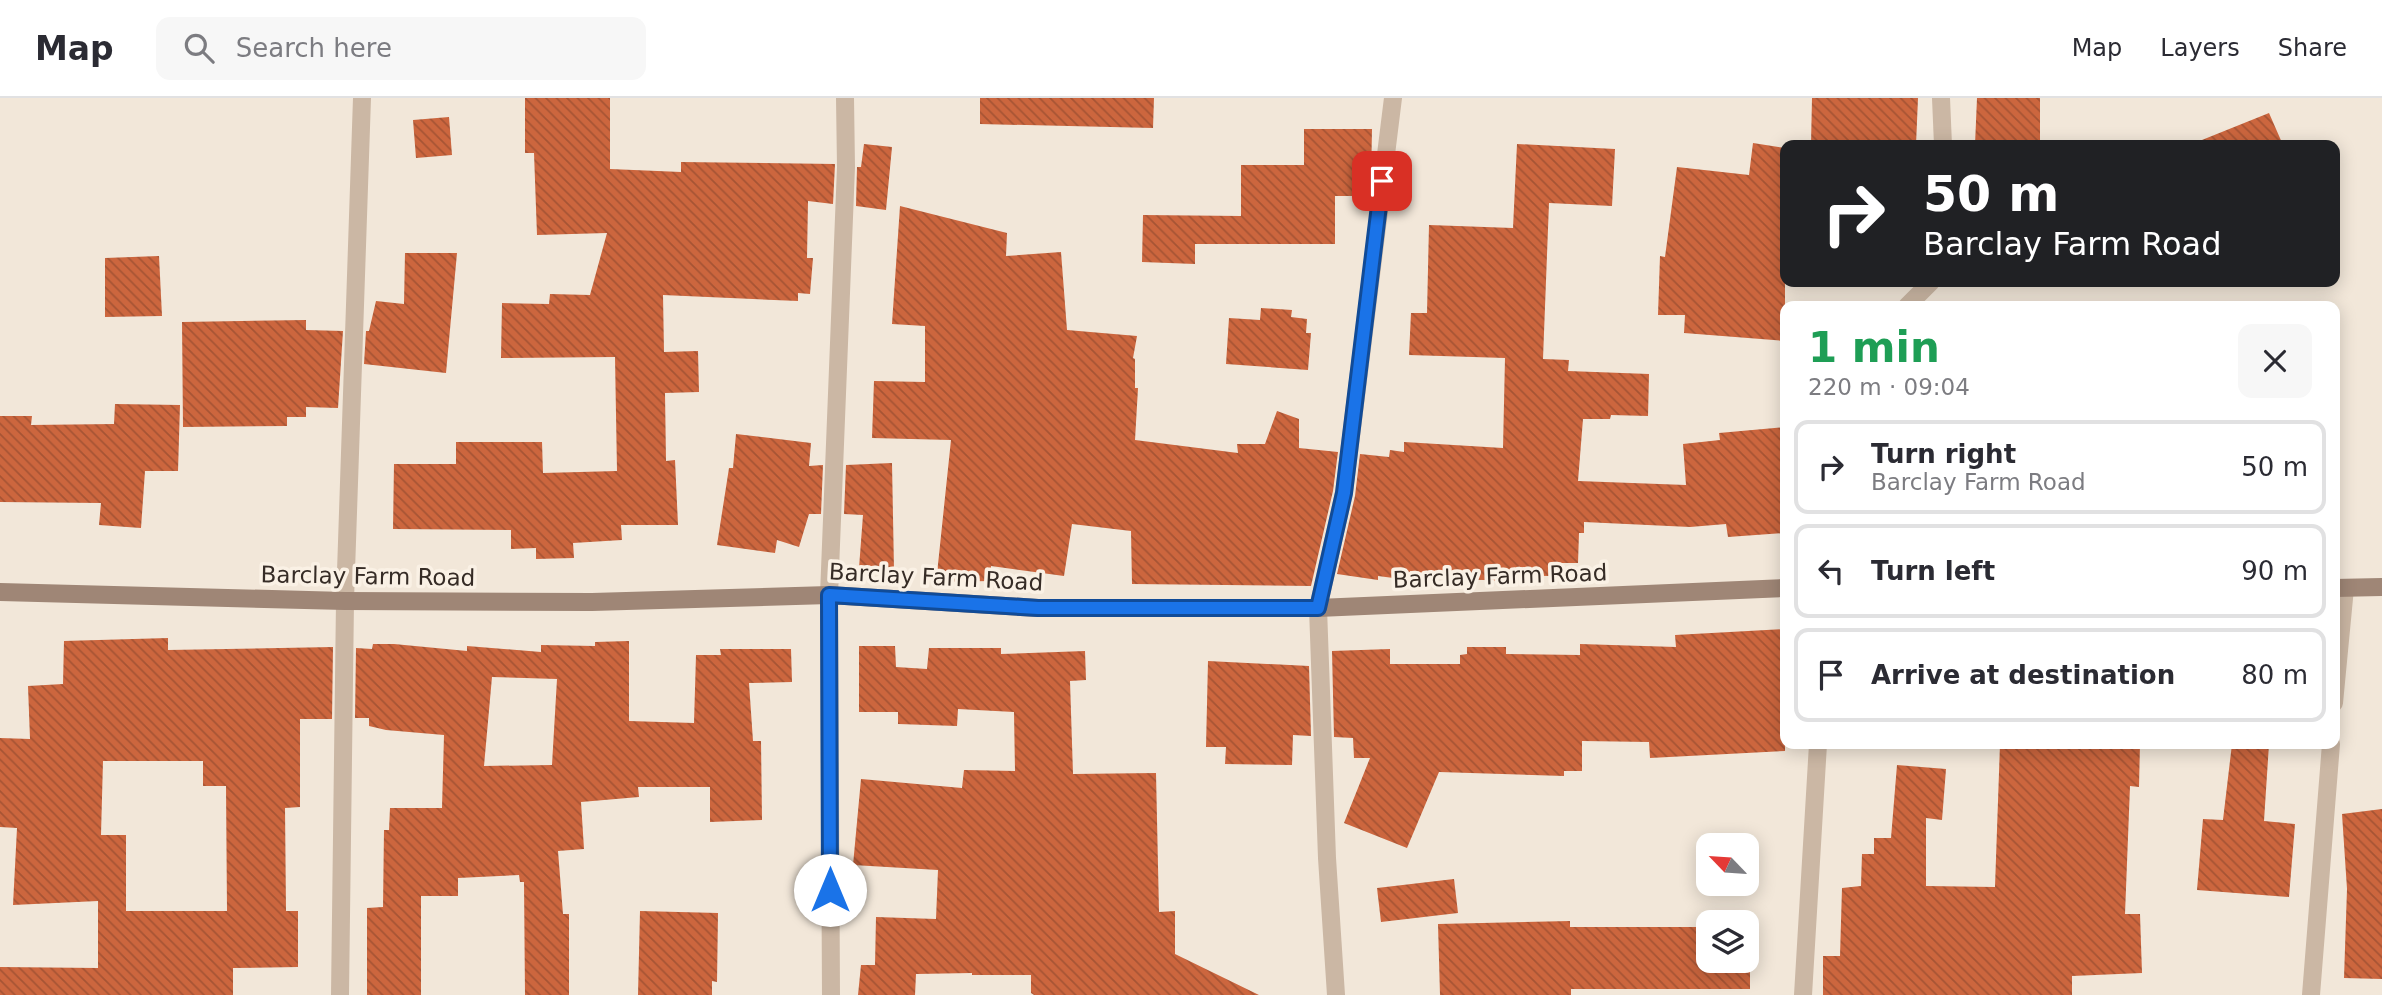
<!DOCTYPE html>
<html lang="en">
<head>
<meta charset="utf-8">
<style>
	:root { --surface:#fff; --page:#f7f7f7; --text:#2b2b33; --muted:#7c7c81; --line:#e1e1e2 }
	body { margin:0; font-family:"DejaVu Sans",sans-serif; background:var(--page); color:var(--text); height:100vh; display:flex; flex-direction:column; font-size:26px; white-space:nowrap }
	* { box-sizing:border-box; margin:0 }
	p { font-size:23px; color:var(--muted) }
	.icon { flex:none; width:38px; height:38px; fill:none; stroke:currentColor; stroke-width:2; stroke-linecap:round; stroke-linejoin:round }
	.map { position:relative; flex:1; overflow:hidden }
	.side { position:absolute; left:1780px; top:203px; width:560px; height:448px; display:flex; flex-direction:column; background:var(--surface); border-radius:14px; box-shadow:0 4px 18px #0003 }
	.side>* { flex:none }
	.banner { position:absolute; left:1780px; top:42px; width:560px; height:147px; border-radius:14px; box-shadow:0 4px 18px #0003; background:#202124; color:#fff; overflow:hidden }
	.needle { width:46px; rotate:295deg }
	.tools { position:absolute; left:1696px; top:735px; display:grid; gap:14px }
	.tools a { display:grid; place-items:center; width:63px; height:63px; border-radius:14px; background:var(--surface); box-shadow:0 4px 18px #0003; font-size:35px }
	.pin { position:absolute; display:grid; place-items:center; width:60px; height:60px; color:#fff; margin:-30px; border-radius:14px; box-shadow:0 4px 10px #0006 }
	.me { position:absolute; width:77px; margin:-38px; rotate:0deg; stroke-linejoin:round; filter:drop-shadow(0 0 5px #0008) }
	.turn { display:flex; align-items:center; gap:24px; height:147px; padding:0 28px; font-size:32px }
	.turn .icon { width:91px; height:91px; stroke-width:2.5 }
	.turn b { display:block; font-size:49px; line-height:60px }
	.round { display:grid; place-items:center; flex:none; width:74px; height:74px; border-radius:14px; background:var(--page) }
	.head { display:flex; align-items:center; justify-content:space-between; height:119px; padding:0 28px }
	h1 { font-size:42px; font-weight:800; line-height:52px; color:#1e9e55 }
	ul { padding:0; list-style:none }
	li { display:flex; align-items:center; gap:21px; height:94px; margin:0 14px 10px; padding:0 14px; border:4px solid var(--line); border-radius:14px }
	li div { flex:1 }
	li b { display:block; font-size:26px }
	li em { font-style:normal }
	header { display:flex; align-items:center; gap:42px; box-sizing:border-box; height:98px; padding:0 35px; background:var(--surface); border-bottom:2px solid var(--line) }
	header strong { font-size:33px }
	nav { display:flex; gap:38px; margin-inline-start:auto; font-size:24px }
	.search { width:490px; height:63px; background:var(--page); display:flex; align-items:center; gap:18px; box-sizing:border-box; padding:0 24px; border-radius:14px; color:var(--muted); font-size:26px }
	.map>svg:first-child { display:block }
</style>
</head>
<body>
<header>
<strong>Map</strong>
<div class="search"><svg class="icon" aria-label="search" viewBox="0 0 24 24"><circle cx="10" cy="10" r="6"/><path d="M15 15l6 6"/></svg>Search here</div>
<nav><a>Map</a><a>Layers</a><a>Share</a></nav>
</header>
<div class="map">
<svg width="2382" height="897" viewBox="0 0 2382 897">
	<defs>
		<pattern id="building-back-hatch" width="6" height="6" patternUnits="userSpaceOnUse" patternTransform="scale(1.75)"><rect width="6" height="6" fill="#cc663e"/><path d="M-1 5l2 2M0 0l6 6M5-1l2 2" fill="none" stroke="#a65434"/></pattern>
	</defs>
	<rect width="100%" height="100%" fill="#f2e7d9"/>
	<g fill="url(#building-back-hatch)" fill-rule="evenodd">
		<polygon points="525,0 610,0 610,71 681,74 681,64 835,66 833,106 808,103 807,160 813,160 810,196 798,195 798,203 663,197 664,254 698,253 699,294 665,295 666,363 675,362 678,427 621,427 622,442 573,445 574,460 536,461 536,450 511,451 511,432 393,431 394,366 456,366 456,344 542,344 543,375 617,373 615,259 501,260 502,205 549,206 550,196 590,197 607,135 537,137 534,55 525,55"/>
		<polygon points="980,0 1154,0 1153,30 980,26"/>
		<polygon points="1812,0 1918,0 1916,47 1811,47"/>
		<polygon points="1977,0 2040,0 2040,47 1975,47"/>
		<polygon points="2269,15 2283,47 2192,47 2192,46"/>
		<polygon points="449,19 452,57 416,60 413,22"/>
		<polygon points="1304,31 1372,31 1371,83 1360,83 1360,98 1335,98 1335,146 1195,146 1195,166 1142,164 1143,117 1241,118 1241,67 1304,67"/>
		<polygon points="1753,45 1785,50 1785,243 1684,235 1685,217 1658,217 1660,158 1665,159 1677,69 1749,77"/>
		<polygon points="864,46 892,49 886,112 856,108 857,69 861,69"/>
		<polygon points="1517,46 1615,51 1612,108 1549,105 1543,261 1569,262 1568,273 1649,276 1648,318 1611,317 1610,321 1583,321 1578,383 1686,387 1683,346 1720,342 1719,335 1785,329 1785,435 1728,439 1726,426 1690,429 1584,424 1584,435 1579,435 1578,465 1556,465 1555,474 1549,474 1549,478 1508,477 1507,483 1459,481 1410,473 1409,482 1378,478 1378,482 1337,476 1355,398 1360,356 1389,359 1390,352 1404,354 1404,344 1503,350 1505,260 1409,257 1411,215 1427,215 1429,127 1513,130"/>
		<polygon points="900,108 1007,135 1006,158 1061,154 1067,232 1137,238 1133,260 1135,261 1135,290 1138,290 1135,342 1238,355 1237,346 1265,346 1277,313 1299,321 1299,350 1338,354 1333,393 1311,488 1132,486 1131,433 1072,426 1064,478 991,468 991,483 939,484 937,476 951,342 872,340 874,283 925,284 925,228 892,226"/>
		<polygon points="405,155 457,155 446,275 364,266 366,233 369,233 376,203 404,206"/>
		<polygon points="159,158 162,218 105,219 105,160"/>
		<polygon points="1261,210 1292,212 1291,219 1307,221 1306,235 1311,235 1308,272 1226,266 1229,220 1260,222"/>
		<polygon points="306,222 306,232 343,233 338,310 306,309 306,319 287,319 287,328 183,329 182,224"/>
		<polygon points="115,306 180,307 178,373 145,373 141,430 99,427 101,405 0,404 0,318 32,318 31,327 114,326"/>
		<polygon points="736,336 811,345 809,368 823,367 821,416 809,416 799,449 777,442 775,455 717,447 729,370 733,370"/>
		<polygon points="892,365 894,472 859,470 863,417 844,416 846,367"/>
		<polygon points="1785,531 1785,653 1650,660 1649,644 1582,643 1582,673 1564,673 1564,678 1439,674 1407,750 1344,725 1370,660 1354,660 1353,640 1334,639 1332,553 1390,551 1390,566 1460,566 1460,557 1467,556 1467,549 1506,549 1506,556 1580,557 1580,546 1676,549 1675,537"/>
		<path d="M168,540V552L333,549L332,621H300V709L285,710L286,813H298V869L233,870V897H0V869L98,870V803L13,807L17,730L0,729V640L30,641L28,588L63,586L64,543ZM103,663H203V688H226L227,813H126V737H101Z"/>
		<path d="M629,543V623L694,625L696,557H721L720,551H791L792,584L749,585L753,643H761L762,722L710,724V689H638L639,699L581,704L584,751L558,753L563,816H569V897H525L524,784H520L519,777L458,780V798H421V897H367V810L383,809L384,732H389L390,710H442L444,637L386,632L369,628V620H355L356,550L372,551L373,546H394L467,553V548L541,554V547L595,548V544ZM492,579L557,581L552,667L484,668Z"/>
		<polygon points="859,548 895,548 896,569 927,571 929,550 1001,550 1001,556 1085,553 1086,582 1070,583 1073,676 1156,675 1159,814 1175,813 1175,856 1259,897 1034,897 1031,895 1031,877 972,877 972,875 916,876 915,897 858,897 861,867 875,867 876,819 936,821 938,772 853,767 861,681 962,690 964,672 1015,673 1014,614 958,611 957,628 898,626 898,614 859,614"/>
		<polygon points="1208,563 1309,568 1311,638 1293,637 1292,667 1225,666 1226,649 1206,649"/>
		<polygon points="2000,646 2140,646 2139,689 2130,688 2125,816 2140,816 2142,875 2072,878 2072,897 1823,897 1823,858 1840,858 1842,790 1861,788 1862,756 1874,756 1874,740 1891,740 1897,667 1946,671 1942,722 1926,720 1926,788 1995,789"/>
		<polygon points="2232,646 2269,646 2264,723 2295,726 2289,799 2197,792 2203,721 2223,722"/>
		<polygon points="2382,711 2382,881 2344,880 2347,791 2342,716"/>
		<polygon points="1454,781 1458,815 1381,824 1377,790"/>
		<polygon points="640,813 718,815 717,884 712,883 712,897 638,897"/>
		<polygon points="1570,823 1570,829 1708,829 1708,863 1746,863 1746,828 1750,828 1750,891 1571,891 1571,897 1440,897 1438,826"/>
	</g>
	<g fill="none" stroke-linecap="round" stroke-linejoin="round">
		<g stroke="#cbb7a4" stroke-width="18">
			<polyline points="1941,0 1943,47"/>
			<polyline points="1907,208 1931,184"/>
			<polyline points="2334,605 2345,490"/>
			<polyline points="340,897 345,503 362,0"/>
			<polyline points="831,897 829,497 846,69 845,0"/>
			<polyline points="1336,897 1327,760 1318,510 1344,395 1393,0"/>
			<polyline points="1803,897 1818,646"/>
			<polyline points="2311,897 2331,646"/>
		</g>
		<g stroke="#9f8676" stroke-width="18">
			<polyline points="2334,490 2382,489"/>
			<polyline points="0,494 345,503 592,504 829,497 1038,510 1318,510 1785,490"/>
		</g>
	</g>
	<g fill="none" stroke-linecap="round" stroke-linejoin="round">
		<defs>
			<polyline id="route" points="830,792 829,497 1038,510 1318,510 1344,395 1382,83"/>
		</defs>
		<use href="#route" stroke="#114b97" stroke-width="18"/>
		<use href="#route" stroke="#1a73e8" stroke-width="12"/>
	</g>
	<g text-anchor="middle" dominant-baseline="central" stroke-width="7" stroke-linejoin="round" paint-order="stroke">
		<g font-size="23" fill="#362c26" stroke="#faf1e5">
			<text transform="translate(368 478) rotate(1)">Barclay Farm Road</text>
			<text transform="translate(1500 478) rotate(-2)">Barclay Farm Road</text>
			<text transform="translate(936 479) rotate(3)">Barclay Farm Road</text>
		</g>
	</g>
</svg>
<div class="tools">
<a><svg class="needle" viewBox="-14 -14 28 28"><path d="M0-13l5 13h-10z" fill="#e53935"/><path d="M0 13l5-13h-10z" fill="#7c7c81"/></svg></a>
<a><svg class="icon" aria-label="layers" viewBox="0 0 24 24"><path d="M12 4l9 5-9 5-9-5zM3 14l9 5 9-5"/></svg></a>
</div>
<div class="pin" style="left:1382px;top:83px;background:#d93025"><svg class="icon" aria-label="arrive" viewBox="0 0 24 24"><path d="M6 21V4h12l-3 4 3 4H6"/></svg></div>
<svg class="me" style="left:830px;top:792px" viewBox="-20 -20 40 40"><circle r="19" fill="#fff"/><path d="M0-13L10 11 0 6-10 11z" fill="#1a73e8"/></svg>
<div class="banner">
<div class="turn"><svg class="icon" aria-label="right" viewBox="0 0 24 24"><path d="M7 20v-9h11M14 6l5 5-5 5"/></svg><div><b>50 m</b>Barclay Farm Road</div></div>
</div>
<section class="side">
<div class="head"><div><h1>1 min</h1><p>220 m · 09:04</p></div><a class="round"><svg class="icon" aria-label="close" viewBox="0 0 24 24"><path d="M6 6l12 12M18 6L6 18"/></svg></a></div>
<ul>
<li><svg class="icon" aria-label="right" viewBox="0 0 24 24"><path d="M7 20v-9h11M14 6l5 5-5 5"/></svg><div><b>Turn right</b><p>Barclay Farm Road</p></div><em>50 m</em></li>
<li><svg class="icon" aria-label="left" viewBox="0 0 24 24"><path d="M17 20v-9H6M10 6l-5 5 5 5"/></svg><div><b>Turn left</b></div><em>90 m</em></li>
<li><svg class="icon" aria-label="arrive" viewBox="0 0 24 24"><path d="M6 21V4h12l-3 4 3 4H6"/></svg><div><b>Arrive at destination</b></div><em>80 m</em></li>
</ul>
</section>
</div>
</body>
</html>
